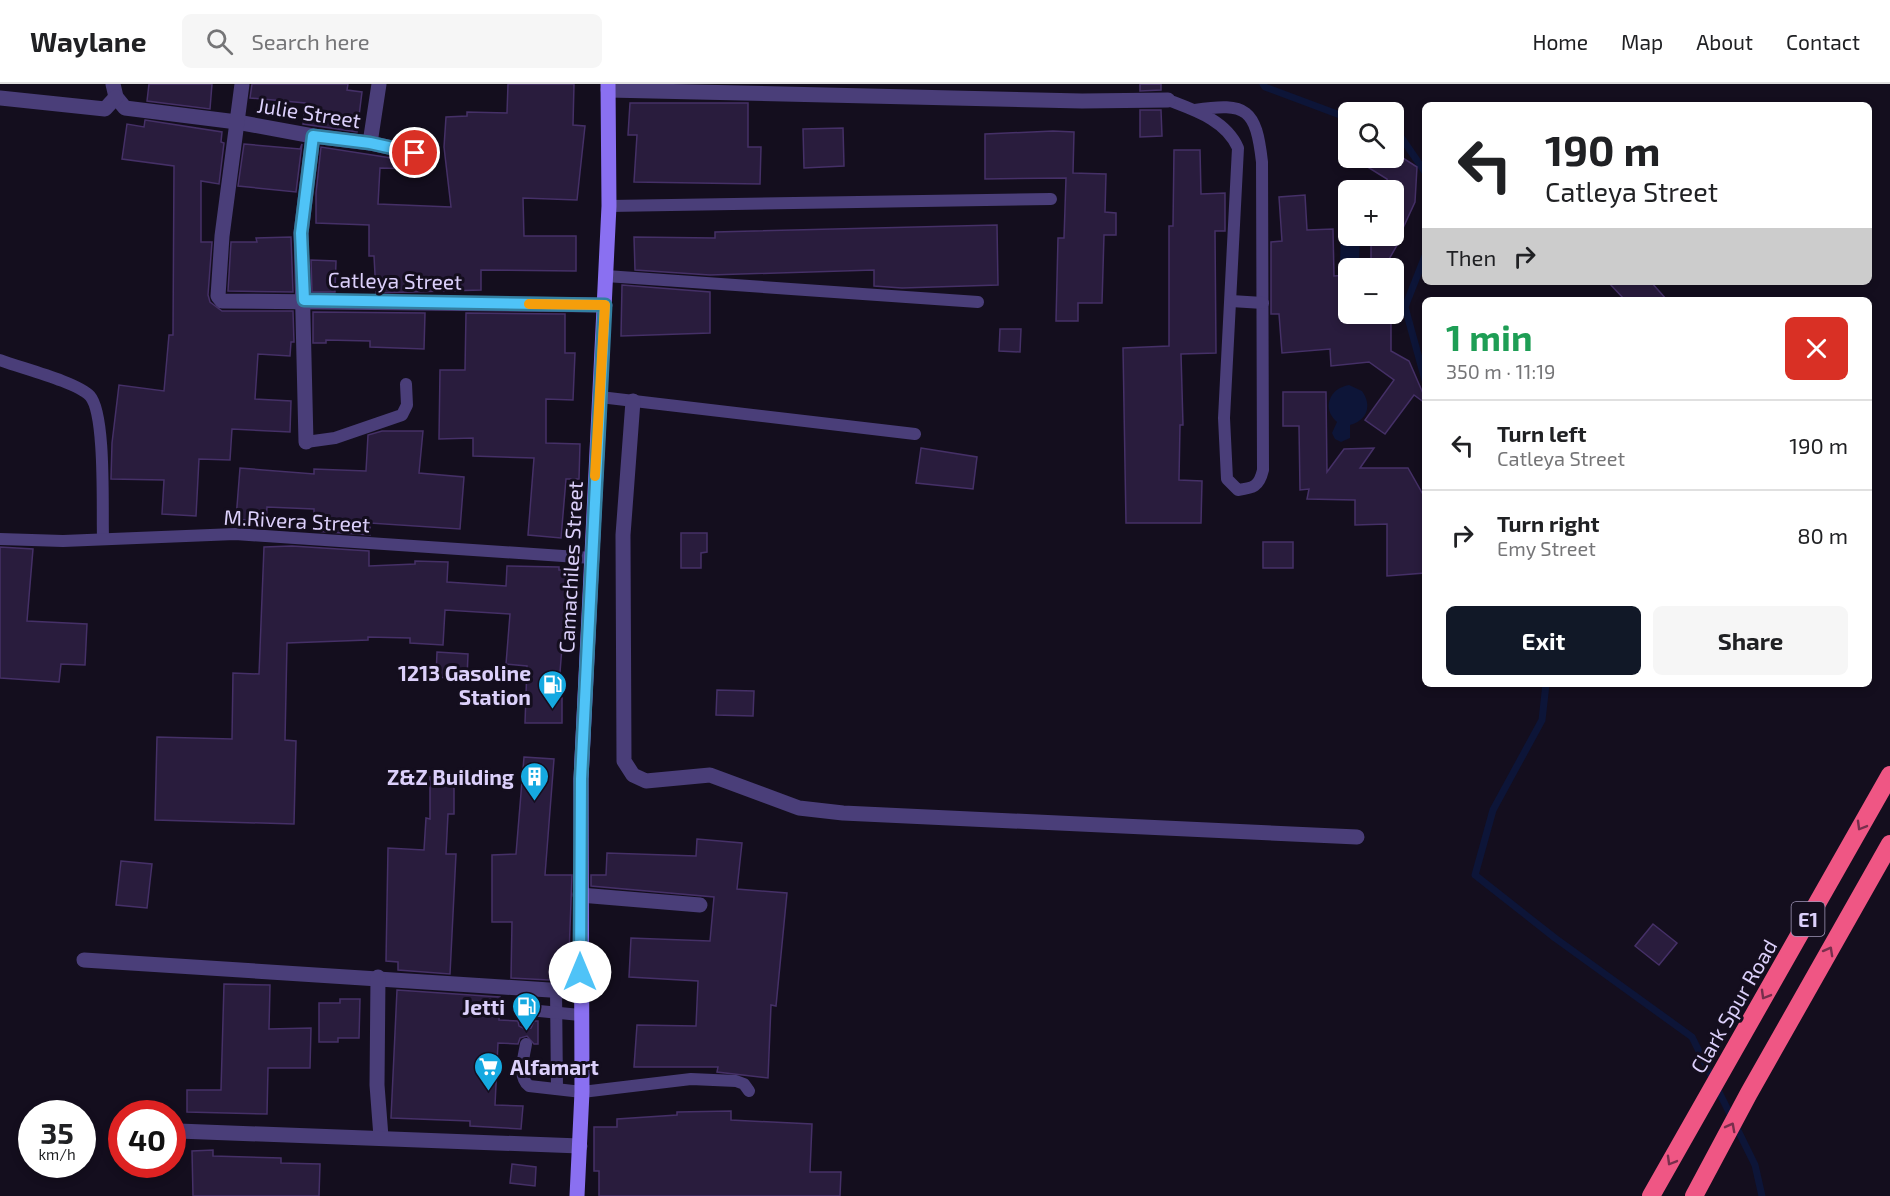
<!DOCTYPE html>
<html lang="en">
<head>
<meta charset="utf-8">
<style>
	:root { --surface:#fff; --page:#f6f6f6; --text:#202124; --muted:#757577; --line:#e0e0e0; --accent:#111827 }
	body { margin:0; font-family:"Exo 2",sans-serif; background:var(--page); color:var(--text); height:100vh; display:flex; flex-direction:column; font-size:22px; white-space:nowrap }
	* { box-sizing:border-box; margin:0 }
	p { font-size:20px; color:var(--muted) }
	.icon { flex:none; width:33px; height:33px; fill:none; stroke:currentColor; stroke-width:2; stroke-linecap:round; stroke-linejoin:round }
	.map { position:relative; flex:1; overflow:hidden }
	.side { position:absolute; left:1422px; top:213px; width:450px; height:390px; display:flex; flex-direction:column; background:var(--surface); border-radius:9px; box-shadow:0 3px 9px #0003 }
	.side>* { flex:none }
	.guide { position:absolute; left:1422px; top:18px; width:450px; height:183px; border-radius:9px; box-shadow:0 3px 9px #0003; background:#fff; color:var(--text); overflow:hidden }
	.tools { position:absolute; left:1338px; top:18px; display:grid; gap:12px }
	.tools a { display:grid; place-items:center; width:66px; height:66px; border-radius:9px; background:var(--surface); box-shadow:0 3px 9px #0003; font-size:30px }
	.speed { position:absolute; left:18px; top:1016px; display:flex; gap:12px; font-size:30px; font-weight:700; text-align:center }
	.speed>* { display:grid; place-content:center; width:78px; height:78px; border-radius:50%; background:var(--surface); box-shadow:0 3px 9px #0003; line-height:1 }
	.speed small { font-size:15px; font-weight:400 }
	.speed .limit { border:9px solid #d22; background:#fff; color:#111 }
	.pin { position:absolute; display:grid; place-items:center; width:51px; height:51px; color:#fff; margin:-26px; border:3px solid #fff; border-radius:50%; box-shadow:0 2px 6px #0007 }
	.me { position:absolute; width:66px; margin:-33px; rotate:0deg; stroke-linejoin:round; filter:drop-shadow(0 0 4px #0008) }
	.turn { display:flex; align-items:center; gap:21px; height:126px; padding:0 24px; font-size:27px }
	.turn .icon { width:78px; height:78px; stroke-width:2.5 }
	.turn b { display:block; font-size:42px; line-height:51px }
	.then { display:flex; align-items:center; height:57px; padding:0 24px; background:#0003; gap:12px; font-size:22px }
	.round { display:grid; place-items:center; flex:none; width:63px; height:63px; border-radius:9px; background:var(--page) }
	.head { display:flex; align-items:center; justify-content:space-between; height:102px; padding:0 24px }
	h1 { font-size:36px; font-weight:700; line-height:45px; color:#1e9e55 }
	.action { display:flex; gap:12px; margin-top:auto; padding:12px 24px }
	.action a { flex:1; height:69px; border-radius:9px; background:var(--accent); color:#fff; font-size:24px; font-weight:700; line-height:69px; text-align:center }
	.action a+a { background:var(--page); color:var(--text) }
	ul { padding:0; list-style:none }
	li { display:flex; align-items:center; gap:18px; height:90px; padding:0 24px; border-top:2px solid var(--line) }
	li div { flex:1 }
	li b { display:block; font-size:22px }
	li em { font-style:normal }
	header { display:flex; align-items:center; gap:36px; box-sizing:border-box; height:84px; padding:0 30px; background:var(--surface); border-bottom:2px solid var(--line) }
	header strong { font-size:28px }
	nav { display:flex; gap:33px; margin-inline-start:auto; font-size:21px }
	.search { width:420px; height:54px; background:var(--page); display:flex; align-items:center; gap:15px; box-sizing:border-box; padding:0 21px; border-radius:9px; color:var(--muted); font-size:22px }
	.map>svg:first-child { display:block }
</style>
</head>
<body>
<header>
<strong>Waylane</strong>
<div class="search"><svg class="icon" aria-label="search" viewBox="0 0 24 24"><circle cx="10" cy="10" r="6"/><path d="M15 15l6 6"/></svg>Search here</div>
<nav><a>Home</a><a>Map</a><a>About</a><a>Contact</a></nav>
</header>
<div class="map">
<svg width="1890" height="1112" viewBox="0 0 1890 1112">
	<rect width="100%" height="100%" fill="#140e1e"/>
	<g fill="#0d1538">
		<polygon points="1341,147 1348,148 1348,152 1360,152 1359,181 1340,180"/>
		<path d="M1349,301L1362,307C1372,321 1368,336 1350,341V354L1341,358L1335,355L1332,349L1337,338C1321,324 1330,304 1349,301Z"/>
	</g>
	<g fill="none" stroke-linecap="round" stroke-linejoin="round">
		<g stroke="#0d1538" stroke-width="7">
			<polyline points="1263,0 1265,3 1348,34"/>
			<polyline points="1394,50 1401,53 1425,88"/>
			<polyline points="1425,172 1405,223 1425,296"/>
			<polyline points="1546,600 1542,636 1493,726 1475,791 1555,854 1692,953 1755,1081 1762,1112"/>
		</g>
	</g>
	<g fill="#291c3d" stroke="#453067" stroke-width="1.5">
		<polygon points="149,0 212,0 210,25 147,17"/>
		<polygon points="252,0 348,0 347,6 362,8 357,48 303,40 305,19 250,14"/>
		<polygon points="508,0 574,0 573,41 585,42 577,116 523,114 524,152 576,152 576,187 481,186 481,206 376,209 374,172 369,172 369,141 316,139 316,109 321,63 417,78 417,85 380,84 378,120 451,123 444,63 446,33 467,32 467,28 507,29"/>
		<polygon points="1140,0 1161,0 1161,6 1140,7"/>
		<polygon points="630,19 748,19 748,63 761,63 760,100 634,98 637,51 628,51"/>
		<polygon points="1140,26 1161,26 1162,52 1140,53"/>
		<polygon points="145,36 222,48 221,58 224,59 219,100 201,97 201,158 212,158 208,211 210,218 222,227 293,227 294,258 291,258 290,272 258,270 255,315 291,317 290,348 232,345 230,376 199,375 196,432 162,430 164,396 111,395 112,359 119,301 164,307 169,251 173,251 174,82 122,75 127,40 144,43"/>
		<polygon points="843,44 844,82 804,84 803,45"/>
		<polygon points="1053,47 1074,48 1073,89 1106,90 1105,128 1116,129 1116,151 1104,151 1102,219 1078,219 1078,237 1056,237 1058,154 1064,154 1066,94 985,95 985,50"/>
		<polygon points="244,60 300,65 302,60 296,108 238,102"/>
		<polygon points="1174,66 1200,66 1201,110 1225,109 1225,147 1215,147 1216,269 1181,270 1183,341 1180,341 1179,396 1202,397 1201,439 1126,439 1123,264 1169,262 1169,142 1173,142"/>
		<polygon points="1353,74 1403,74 1417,83 1415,118 1398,155 1400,156 1388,177 1371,176 1371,152 1394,152 1394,106 1389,106 1387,95"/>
		<polygon points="1305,111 1307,146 1333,145 1334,192 1348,191 1348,230 1391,230 1391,267 1409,277 1425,314 1425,319 1414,311 1385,350 1365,336 1394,296 1369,278 1331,282 1330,265 1282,269 1279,230 1271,230 1271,158 1282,157 1279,113"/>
		<polygon points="997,141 998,201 902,204 874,202 874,186 710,191 635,186 634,153 715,154 715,148"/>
		<polygon points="291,153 293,208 228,207 231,158 257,158 256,154"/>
		<polygon points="311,176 336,177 335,208 312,208"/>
		<polygon points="1608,198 1651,198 1667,216 1625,216"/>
		<polygon points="622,201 710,208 710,249 621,252"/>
		<polygon points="313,228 425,229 424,265 370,263 370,257 326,256 326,259 313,259"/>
		<polygon points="466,229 565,230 565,269 575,269 573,316 546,315 546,359 580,360 579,395 566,395 561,454 528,451 534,374 473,372 473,354 439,355 440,286 465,286"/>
		<polygon points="1000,245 1021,245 1020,268 999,267"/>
		<polygon points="1283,308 1326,308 1327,388 1344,365 1374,364 1360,384 1408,384 1425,414 1425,489 1387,492 1387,440 1355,441 1355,416 1307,415 1309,405 1300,406 1299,342 1283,342"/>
		<polygon points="382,347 423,347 419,389 464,393 460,445 370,439 370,451 314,447 314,425 267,423 266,438 236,435 240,384 314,390 314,385 366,387 368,351"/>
		<polygon points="921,364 977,373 973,405 916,399"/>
		<polygon points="681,449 707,449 707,468 701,469 701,484 681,484"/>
		<rect x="1263" y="458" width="30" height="26"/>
		<polygon points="292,462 369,467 369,482 415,480 415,477 448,478 447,498 506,502 507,482 559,483 559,486 568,486 558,614 562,614 562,639 525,639 527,582 506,580 510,530 445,526 443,561 410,559 410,554 368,553 368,556 287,559 285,656 296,657 294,740 155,736 157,653 232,655 233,589 259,590 264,463"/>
		<polygon points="0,463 33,465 27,537 87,540 85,581 61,580 59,598 0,594"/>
		<polygon points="437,568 468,570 467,595 436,593"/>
		<polygon points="717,606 754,607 753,632 716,631"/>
		<polygon points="524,673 554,675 545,791 572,791 568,897 511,894 512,838 492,838 492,771 516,770"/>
		<polygon points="454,692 454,730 448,730 446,770 456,770 450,890 398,886 398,878 386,877 388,764 424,766 426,734 430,735 430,693"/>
		<polygon points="697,755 742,759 737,805 787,809 776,922 771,921 768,994 717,988 718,983 634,983 637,941 696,942 698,897 629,893 631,854 710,857 714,813 591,802 591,791 606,791 607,769 696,772"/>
		<polygon points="121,777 152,780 147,824 116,821"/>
		<polygon points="1653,840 1677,859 1659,881 1635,862"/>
		<polygon points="224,900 270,901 269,945 311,944 310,984 268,984 267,1030 187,1028 187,1006 221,1006"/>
		<polygon points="397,906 500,913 499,936 518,937 519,942 525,945 531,944 534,937 538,937 538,960 534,960 527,952 520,954 518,960 498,959 495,1021 523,1022 521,1045 470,1042 470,1037 391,1034"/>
		<polygon points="340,915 360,915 359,954 338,954 338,958 319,958 319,919 340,919"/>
		<polygon points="731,1027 731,1036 812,1040 810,1088 841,1088 840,1112 599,1112 599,1087 594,1087 594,1043 617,1043 617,1035 677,1031 677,1028"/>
		<polygon points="213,1066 213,1072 281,1074 281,1079 320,1080 319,1112 193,1112 192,1067"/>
		<polygon points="512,1080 536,1083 535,1102 510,1099"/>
	</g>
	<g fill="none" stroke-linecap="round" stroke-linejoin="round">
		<g stroke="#4a3e79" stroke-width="12">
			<path d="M1168,16C1194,26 1226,36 1238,64L1224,334L1227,395L1238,406C1253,404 1259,403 1263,386L1262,78C1256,25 1247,18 1195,26"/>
			<polyline points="609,122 1051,115"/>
			<polyline points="606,192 978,218"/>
			<polyline points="1231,217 1263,219"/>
			<path d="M0,276C21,284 77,298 90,312C106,330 102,427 103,454"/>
			<polyline points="600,313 915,350"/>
			<polyline points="306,358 335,354 402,331 407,321 406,300"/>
			<polyline points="0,455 63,457 235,450 592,474"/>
			<polyline points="556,905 557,1005"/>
			<polyline points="526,937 526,928 529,926 580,931"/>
			<path d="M526,960C524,973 517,992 529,1002L582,1008L691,995L736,997L744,1000L749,1007"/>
		</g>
		<g stroke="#4a3e79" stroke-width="15">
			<polyline points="113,0 116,13 125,24 237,38 313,52 370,59 415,69"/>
			<polyline points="242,0 222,152 218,212 222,217 605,221"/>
			<polyline points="608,6 1082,17 1168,16"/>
			<polyline points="0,14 105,25 116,13"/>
			<polyline points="370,59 379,0"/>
			<polyline points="633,317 623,451 624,677 633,691 646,697 710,691 799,724 843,729 1357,753"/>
			<polyline points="306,358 301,149 313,52"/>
			<polyline points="580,811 700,821"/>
			<polyline points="84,876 580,908"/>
			<polyline points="378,893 377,1001 381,1053"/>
			<polyline points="178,1047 580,1062"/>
		</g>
		<polyline stroke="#8a70f1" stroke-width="15" points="577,1112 582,1008 581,695 609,122 608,0"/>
		<g stroke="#ef5684" stroke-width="18">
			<polyline points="1651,1112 1890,691"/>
			<polyline points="1694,1112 1749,1009 1890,760"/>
		</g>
	</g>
	<defs><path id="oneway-chevron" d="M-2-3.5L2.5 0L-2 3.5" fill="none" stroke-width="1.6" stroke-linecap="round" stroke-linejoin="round" transform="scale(1.5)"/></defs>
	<g stroke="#772e4c">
		<use href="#oneway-chevron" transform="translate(1861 742) rotate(120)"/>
		<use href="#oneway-chevron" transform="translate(1829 867) rotate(-61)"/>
		<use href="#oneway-chevron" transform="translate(1765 911) rotate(120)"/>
		<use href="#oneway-chevron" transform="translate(1731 1043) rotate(-62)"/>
		<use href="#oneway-chevron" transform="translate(1671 1077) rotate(120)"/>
	</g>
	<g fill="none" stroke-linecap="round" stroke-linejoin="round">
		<defs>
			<polyline id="route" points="415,69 370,59 313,52 301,149 304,216 605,221 581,695 580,888"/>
		</defs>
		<use href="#route" stroke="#337fa1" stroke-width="15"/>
		<use href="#route" stroke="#4fc3f7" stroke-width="10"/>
		<polyline stroke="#f59e0b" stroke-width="10" points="529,220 605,221 595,392"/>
	</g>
	<defs>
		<symbol id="fuel-pin" viewBox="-11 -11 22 30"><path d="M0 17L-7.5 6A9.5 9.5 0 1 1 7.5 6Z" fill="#15a9e1" stroke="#140e1e"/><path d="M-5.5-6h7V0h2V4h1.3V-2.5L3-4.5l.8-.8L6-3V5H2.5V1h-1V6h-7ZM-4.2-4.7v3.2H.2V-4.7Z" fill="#fff"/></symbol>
		<symbol id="building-pin" viewBox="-11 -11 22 30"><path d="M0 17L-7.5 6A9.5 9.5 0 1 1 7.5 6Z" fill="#15a9e1" stroke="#140e1e"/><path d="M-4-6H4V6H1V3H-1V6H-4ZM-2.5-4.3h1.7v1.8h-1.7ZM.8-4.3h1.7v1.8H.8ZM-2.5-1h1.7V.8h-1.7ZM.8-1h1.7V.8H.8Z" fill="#fff"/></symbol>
		<symbol id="supermarket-pin" viewBox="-11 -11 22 30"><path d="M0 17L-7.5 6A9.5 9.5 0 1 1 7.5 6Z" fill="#15a9e1" stroke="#140e1e"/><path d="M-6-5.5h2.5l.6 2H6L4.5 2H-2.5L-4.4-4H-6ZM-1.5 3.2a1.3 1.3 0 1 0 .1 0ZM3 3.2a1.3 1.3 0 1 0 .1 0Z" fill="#fff"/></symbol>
	</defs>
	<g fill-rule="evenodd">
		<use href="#fuel-pin" x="536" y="584" width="33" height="45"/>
		<use href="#building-pin" x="518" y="676" width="33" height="45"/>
		<use href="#fuel-pin" x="510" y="906" width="33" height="45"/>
		<use href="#supermarket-pin" x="472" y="966" width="33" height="45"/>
	</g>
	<g text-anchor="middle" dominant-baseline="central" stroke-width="6" stroke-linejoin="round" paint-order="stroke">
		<rect fill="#140e1e" stroke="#a096b9" stroke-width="1.5" x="1791.5" y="818" width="33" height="34" rx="4.5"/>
		<g font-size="20" font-weight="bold" fill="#dcd0fb">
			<text x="1808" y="835">E1</text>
		</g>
		<g font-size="21" fill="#dcd0fb" stroke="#140e1e">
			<text transform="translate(309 28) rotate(9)">Julie Street</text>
			<text transform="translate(395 196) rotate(1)">Catleya Street</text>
			<text transform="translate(297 436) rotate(3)">M.Rivera Street</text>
			<text transform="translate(570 483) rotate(-87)">Camachiles Street</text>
			<text transform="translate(1733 922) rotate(-60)">Clark Spur Road</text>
		</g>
		<g font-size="21" font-weight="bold" fill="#dcd0fb" stroke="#140e1e" text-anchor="end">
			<text x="531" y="588">1213 Gasoline<tspan x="531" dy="24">Station</tspan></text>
			<text x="514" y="692">Z&amp;Z Building</text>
			<text x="505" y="922">Jetti</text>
			<text x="510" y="982" text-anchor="start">Alfamart</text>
		</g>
	</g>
</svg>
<div class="tools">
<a><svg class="icon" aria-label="search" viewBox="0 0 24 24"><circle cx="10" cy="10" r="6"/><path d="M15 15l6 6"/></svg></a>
<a>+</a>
<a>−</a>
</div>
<div class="speed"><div>35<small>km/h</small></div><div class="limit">40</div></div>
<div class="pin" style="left:415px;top:69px;background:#d93025"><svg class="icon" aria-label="arrive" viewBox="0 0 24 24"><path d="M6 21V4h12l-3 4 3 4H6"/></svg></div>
<svg class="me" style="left:580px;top:888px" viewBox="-20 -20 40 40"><circle r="19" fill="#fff"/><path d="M0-13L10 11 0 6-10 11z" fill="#4fc3f7"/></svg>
<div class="guide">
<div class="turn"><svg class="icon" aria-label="left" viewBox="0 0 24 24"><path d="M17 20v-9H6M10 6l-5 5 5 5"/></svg><div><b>190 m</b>Catleya Street</div></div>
<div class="then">Then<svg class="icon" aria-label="right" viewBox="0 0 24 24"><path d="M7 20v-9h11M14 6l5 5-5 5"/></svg></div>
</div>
<section class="side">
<div class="head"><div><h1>1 min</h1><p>350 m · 11:19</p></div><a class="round" style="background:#d93025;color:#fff"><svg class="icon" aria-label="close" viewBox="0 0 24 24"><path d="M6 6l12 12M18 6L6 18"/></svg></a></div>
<ul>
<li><svg class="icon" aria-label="left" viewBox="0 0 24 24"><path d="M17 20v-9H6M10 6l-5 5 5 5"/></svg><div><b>Turn left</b><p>Catleya Street</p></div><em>190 m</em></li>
<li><svg class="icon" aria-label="right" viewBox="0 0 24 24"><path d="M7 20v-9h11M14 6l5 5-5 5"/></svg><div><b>Turn right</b><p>Emy Street</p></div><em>80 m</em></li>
</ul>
<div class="action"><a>Exit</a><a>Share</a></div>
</section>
</div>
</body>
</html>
